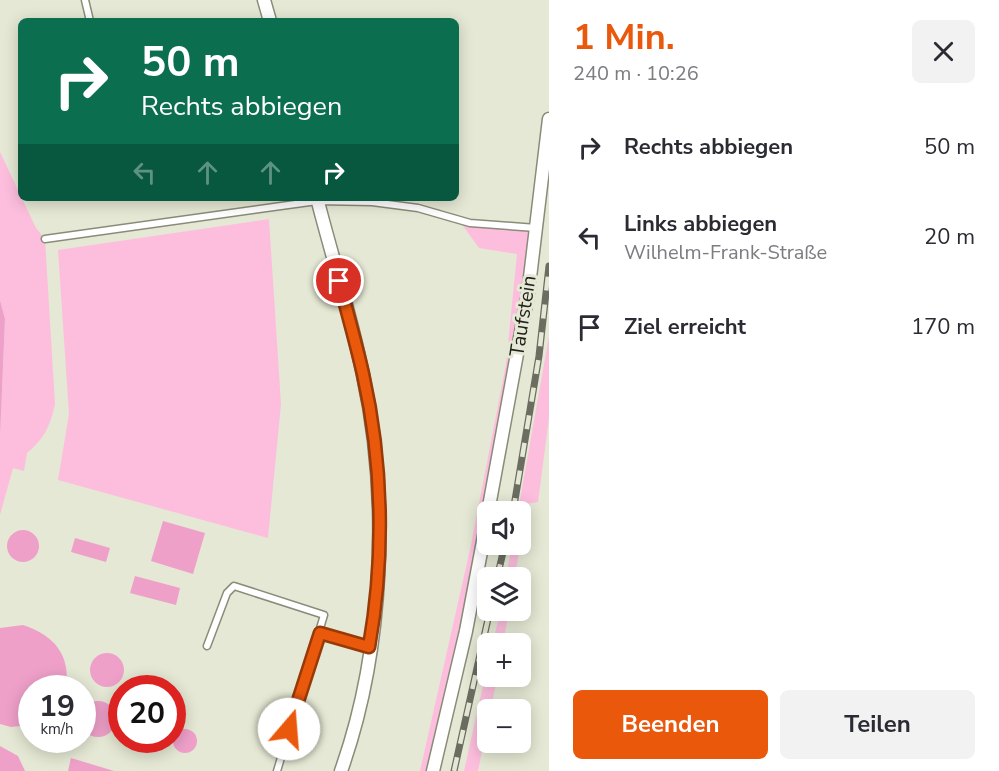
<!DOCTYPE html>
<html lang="de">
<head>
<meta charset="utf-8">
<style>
	:root { --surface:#fff; --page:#f2f2f3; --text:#2b2b33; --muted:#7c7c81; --accent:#ea580c }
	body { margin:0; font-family:"Nunito Sans",sans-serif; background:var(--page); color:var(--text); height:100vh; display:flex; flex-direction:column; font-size:22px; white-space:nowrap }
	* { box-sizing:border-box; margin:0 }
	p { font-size:20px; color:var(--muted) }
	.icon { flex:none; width:33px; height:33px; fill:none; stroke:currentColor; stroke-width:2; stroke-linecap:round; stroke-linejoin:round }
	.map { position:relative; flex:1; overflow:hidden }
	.sheet { display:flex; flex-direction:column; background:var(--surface); width:450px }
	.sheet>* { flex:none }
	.top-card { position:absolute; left:18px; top:18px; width:441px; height:183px; border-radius:9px; box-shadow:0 3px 15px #0003; background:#0b6e4f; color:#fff; overflow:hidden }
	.tools { position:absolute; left:477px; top:501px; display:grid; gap:12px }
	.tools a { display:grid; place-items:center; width:54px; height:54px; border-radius:9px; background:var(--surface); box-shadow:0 3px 15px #0003; font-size:30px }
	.speed { position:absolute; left:18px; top:675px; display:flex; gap:12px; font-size:30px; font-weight:700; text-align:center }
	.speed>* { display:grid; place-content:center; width:78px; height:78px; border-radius:50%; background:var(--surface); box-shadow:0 3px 15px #0003; line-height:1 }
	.speed small { font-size:15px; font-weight:400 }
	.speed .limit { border:9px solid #d22; background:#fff; color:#111 }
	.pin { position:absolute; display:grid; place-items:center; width:51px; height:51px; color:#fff; margin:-26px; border:3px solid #fff; border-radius:50%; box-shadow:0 2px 6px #0007 }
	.me { position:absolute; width:66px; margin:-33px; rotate:18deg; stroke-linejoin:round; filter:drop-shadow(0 0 4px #0008) }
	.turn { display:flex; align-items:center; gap:21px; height:126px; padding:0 24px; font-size:27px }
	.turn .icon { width:78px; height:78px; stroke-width:2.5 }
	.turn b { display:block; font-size:42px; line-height:51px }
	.lanes { display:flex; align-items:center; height:57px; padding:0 24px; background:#0003; justify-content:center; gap:30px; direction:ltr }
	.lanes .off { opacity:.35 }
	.round { display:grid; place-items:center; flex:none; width:63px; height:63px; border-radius:9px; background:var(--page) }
	.overview { display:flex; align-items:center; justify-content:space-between; height:102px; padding:0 24px }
	h1 { font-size:36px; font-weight:700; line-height:45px; color:var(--accent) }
	.primary-button { display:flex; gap:12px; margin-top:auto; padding:12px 24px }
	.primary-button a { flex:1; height:69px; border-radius:9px; background:var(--accent); color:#fff; font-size:24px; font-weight:700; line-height:69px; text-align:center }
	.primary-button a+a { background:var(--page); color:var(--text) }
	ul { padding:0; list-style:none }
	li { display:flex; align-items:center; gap:18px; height:90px; padding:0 24px }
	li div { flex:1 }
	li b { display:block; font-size:22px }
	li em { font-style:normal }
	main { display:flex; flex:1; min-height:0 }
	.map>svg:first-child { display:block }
</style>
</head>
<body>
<main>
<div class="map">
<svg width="549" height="771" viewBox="0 0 549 771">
	<rect width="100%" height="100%" fill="#e5e8d4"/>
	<g fill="#fdbede">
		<path d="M0,152L36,228L45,239L55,404C50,426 45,438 27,453L24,471L13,468L0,515V438L5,319L0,300Z"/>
		<polygon points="269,219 281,404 268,538 58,480 69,414 58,250"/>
		<polygon points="458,219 536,228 528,294 433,771 420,771 471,545 506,364 517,254 479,248"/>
		<polygon points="549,336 549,418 538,502 526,504 521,543 520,512 518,511"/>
		<polygon points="512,545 520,545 515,577 506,577"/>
		<polygon points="500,611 509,611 503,643 493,643"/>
		<polygon points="487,668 488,676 497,677 491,709 488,710 487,726 478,771 464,771"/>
	</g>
	<g fill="#efa0c9">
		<polygon points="0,300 5,319 0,438"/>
		<polygon points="163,521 205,533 193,574 151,561"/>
		<circle cx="23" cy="546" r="16"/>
		<polygon points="75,538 110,548 106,562 71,552"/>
		<polygon points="135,576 180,588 176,605 130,593"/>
		<path d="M23,625C54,635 71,655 66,688H32L31,725L11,727L0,724V628Z"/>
		<circle cx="107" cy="670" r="17"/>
		<circle cx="98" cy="719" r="18"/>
		<circle cx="185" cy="741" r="12"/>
		<polygon points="0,746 18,756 25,771 0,771"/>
		<polygon points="71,758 114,771 68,771"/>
	</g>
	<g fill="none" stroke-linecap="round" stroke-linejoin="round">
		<defs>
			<g id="lane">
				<polyline points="85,0 90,21"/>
				<polyline points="45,239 317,201 372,202 418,208 470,223 536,228"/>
				<polyline points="320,633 369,647"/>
				<polyline points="207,646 227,593 234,586 324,615 277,771"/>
			</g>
			<g id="street">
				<polyline points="264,0 270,21"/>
				<path d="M317,198C332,257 351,315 363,375C390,500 384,650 341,771"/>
				<polyline points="488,512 528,294 549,119"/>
				<polyline points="433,771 466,631 488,515"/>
			</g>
		</defs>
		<use href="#lane" stroke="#898c79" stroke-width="9"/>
		<use href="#street" stroke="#898c79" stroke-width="15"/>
		<use href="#lane" stroke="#fff" stroke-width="6"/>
		<use href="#street" stroke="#fff" stroke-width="12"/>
		<defs>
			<g id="rail">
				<polyline points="513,512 539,356 549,266"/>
				<polyline points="497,578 505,544"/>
				<polyline points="454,771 490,610"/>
			</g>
		</defs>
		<use href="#rail" stroke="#6b6d61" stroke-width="7"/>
		<use href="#rail" stroke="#e5e8d4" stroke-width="4.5" stroke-dasharray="14" stroke-linecap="butt"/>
	</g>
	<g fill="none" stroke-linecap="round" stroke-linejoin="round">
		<defs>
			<path id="route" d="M289,729L320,633L369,647C385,557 383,462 363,374C356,343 347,312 339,281"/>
		</defs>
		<use href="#route" stroke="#983908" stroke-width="15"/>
		<use href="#route" stroke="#ea580c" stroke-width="10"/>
	</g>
	<g text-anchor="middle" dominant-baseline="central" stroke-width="6" stroke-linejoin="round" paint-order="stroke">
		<g font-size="20" fill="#21221b" stroke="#e5e8d4">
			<text transform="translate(523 316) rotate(-81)">Taufstein</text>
		</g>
	</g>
</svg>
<div class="tools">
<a><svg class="icon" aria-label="sound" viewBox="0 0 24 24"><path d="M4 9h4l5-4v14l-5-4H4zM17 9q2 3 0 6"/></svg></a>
<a><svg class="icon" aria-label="layers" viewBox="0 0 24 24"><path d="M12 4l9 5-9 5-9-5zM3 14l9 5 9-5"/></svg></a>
<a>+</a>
<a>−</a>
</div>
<div class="speed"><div>19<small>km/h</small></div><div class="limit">20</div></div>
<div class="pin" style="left:339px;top:281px;background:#d93025"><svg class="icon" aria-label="arrive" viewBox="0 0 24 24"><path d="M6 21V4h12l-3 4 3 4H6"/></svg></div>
<svg class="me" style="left:289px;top:729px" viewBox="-20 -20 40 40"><circle r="19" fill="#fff"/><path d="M0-13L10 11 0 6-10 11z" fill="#ea580c"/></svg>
<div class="top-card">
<div class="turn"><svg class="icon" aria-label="right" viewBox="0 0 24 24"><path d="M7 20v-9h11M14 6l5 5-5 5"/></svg><div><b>50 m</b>Rechts abbiegen</div></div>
<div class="lanes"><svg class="icon off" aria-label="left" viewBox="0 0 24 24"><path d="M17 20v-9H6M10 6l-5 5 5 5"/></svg><svg class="icon off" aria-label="ahead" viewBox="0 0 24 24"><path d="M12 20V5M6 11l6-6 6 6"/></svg><svg class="icon off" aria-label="ahead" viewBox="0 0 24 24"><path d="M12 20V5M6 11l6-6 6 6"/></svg><svg class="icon" aria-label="right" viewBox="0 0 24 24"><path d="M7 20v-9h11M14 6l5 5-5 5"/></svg></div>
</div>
</div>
<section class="sheet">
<div class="overview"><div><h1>1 Min.</h1><p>240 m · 10:26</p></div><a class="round"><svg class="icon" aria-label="close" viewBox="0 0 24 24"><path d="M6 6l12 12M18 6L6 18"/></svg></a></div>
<ul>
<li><svg class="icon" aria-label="right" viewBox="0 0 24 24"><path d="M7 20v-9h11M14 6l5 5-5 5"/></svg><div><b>Rechts abbiegen</b></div><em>50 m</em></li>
<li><svg class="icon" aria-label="left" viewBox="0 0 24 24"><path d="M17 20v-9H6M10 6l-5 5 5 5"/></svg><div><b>Links abbiegen</b><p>Wilhelm-Frank-Straße</p></div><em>20 m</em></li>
<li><svg class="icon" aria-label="arrive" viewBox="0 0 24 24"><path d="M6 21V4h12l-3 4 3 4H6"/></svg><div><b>Ziel erreicht</b></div><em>170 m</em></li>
</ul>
<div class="primary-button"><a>Beenden</a><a>Teilen</a></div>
</section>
</main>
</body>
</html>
